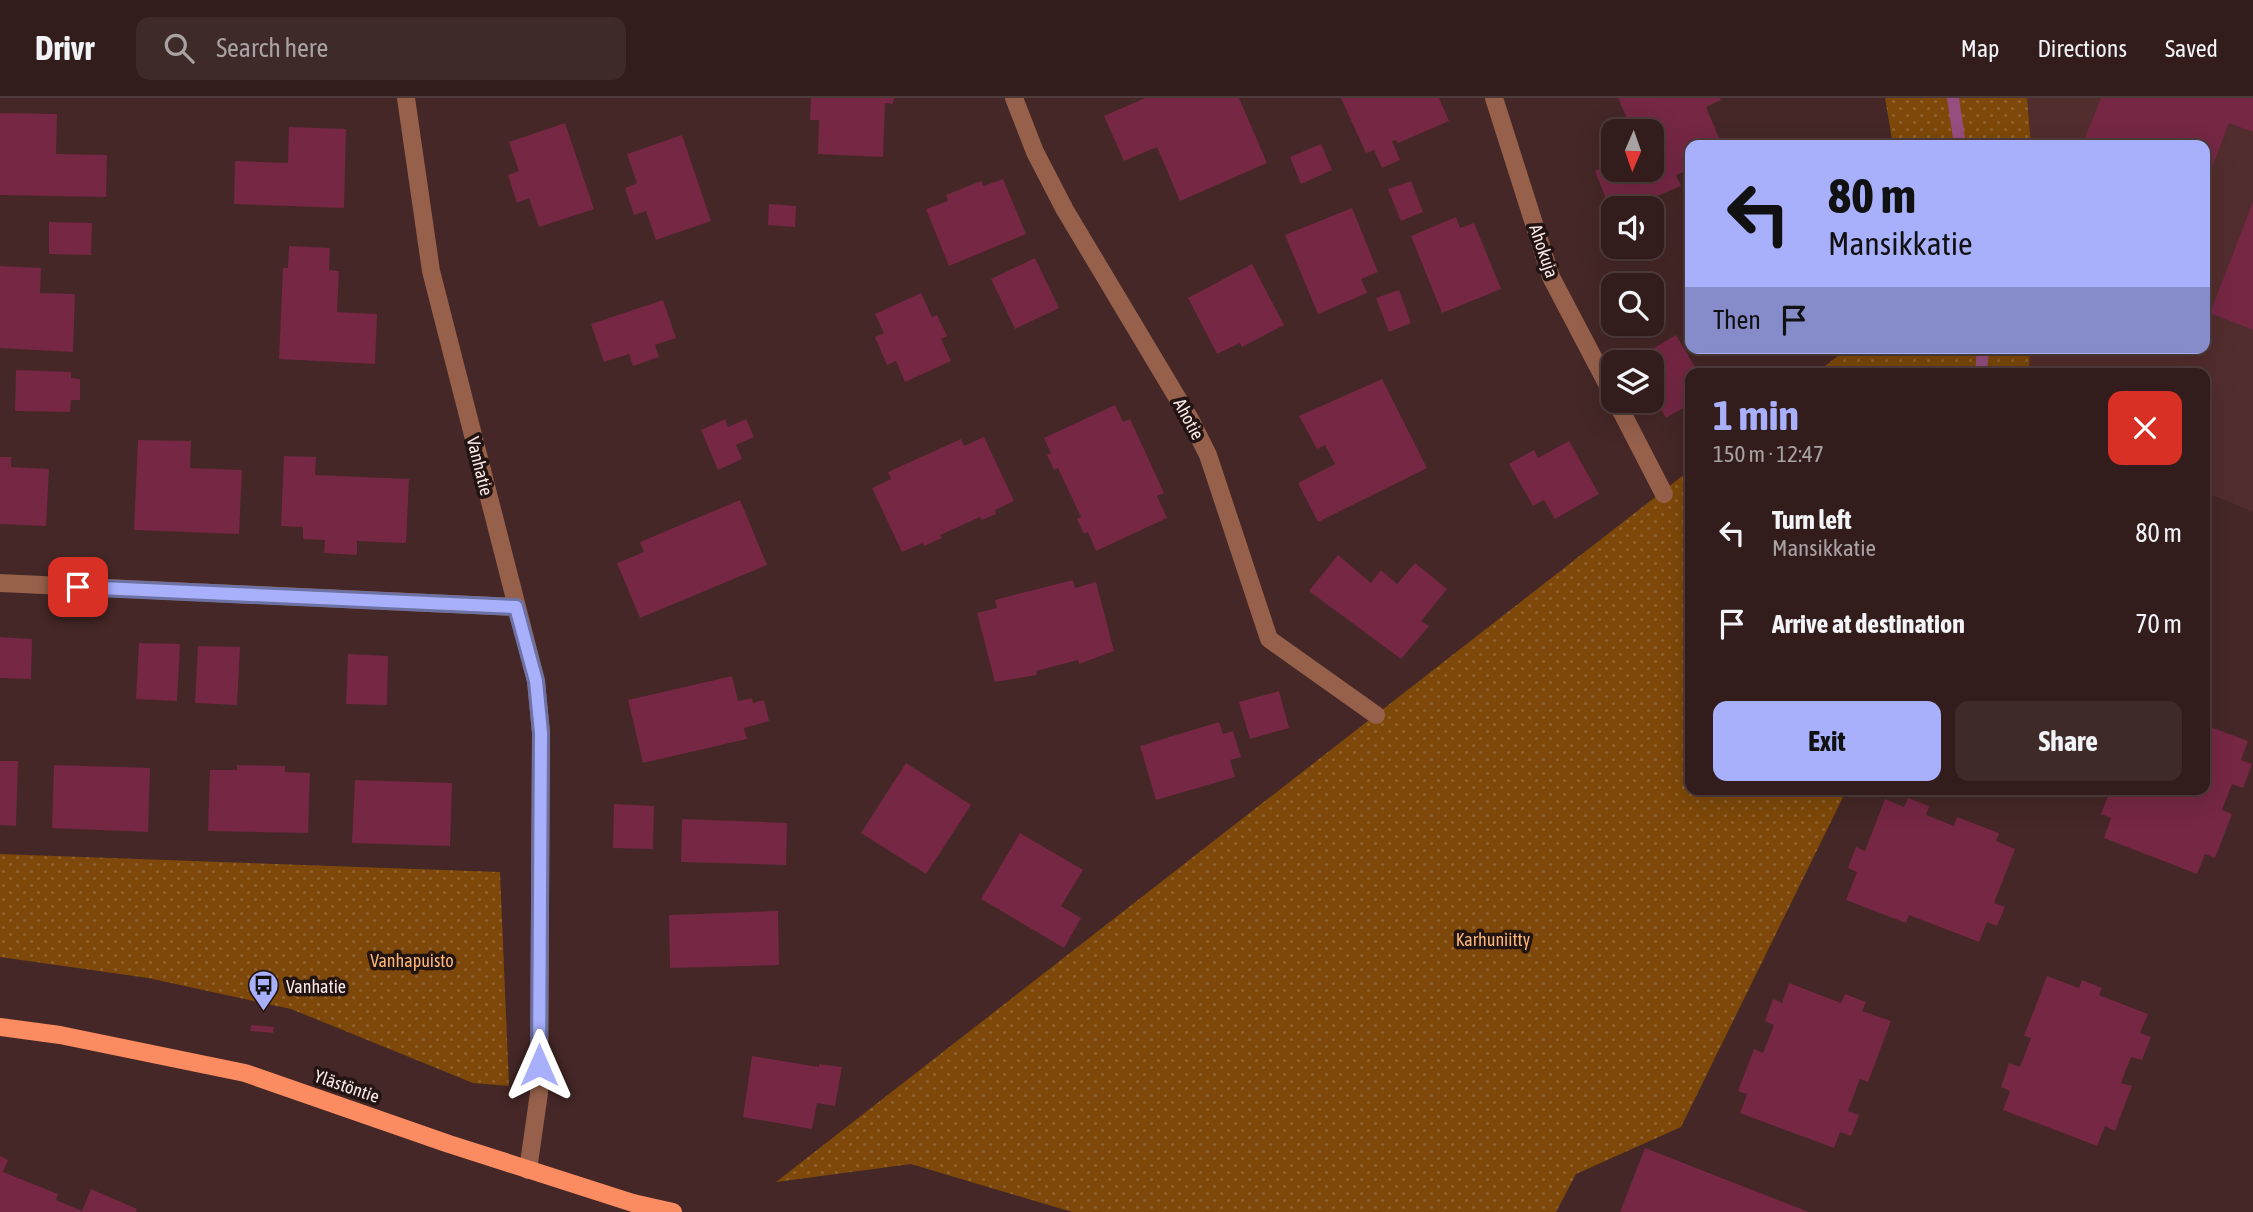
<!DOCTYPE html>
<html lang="en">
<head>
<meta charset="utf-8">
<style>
	:root { --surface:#331d1c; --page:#3e2a29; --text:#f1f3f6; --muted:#a9a2a3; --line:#4e3b3b; --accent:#a8b0fc }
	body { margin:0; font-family:"Asap Condensed",sans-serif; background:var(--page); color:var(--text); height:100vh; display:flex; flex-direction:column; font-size:26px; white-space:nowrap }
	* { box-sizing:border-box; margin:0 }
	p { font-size:23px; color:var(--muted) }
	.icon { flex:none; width:38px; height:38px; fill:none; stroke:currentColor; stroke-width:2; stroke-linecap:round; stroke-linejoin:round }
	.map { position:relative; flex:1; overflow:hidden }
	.details { position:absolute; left:1685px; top:270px; width:525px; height:427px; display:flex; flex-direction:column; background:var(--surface); border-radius:14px; box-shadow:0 7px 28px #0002,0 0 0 2px var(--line) }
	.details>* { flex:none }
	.banner { position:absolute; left:1685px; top:42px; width:525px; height:214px; border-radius:14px; box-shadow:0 7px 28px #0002,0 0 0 2px var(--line); background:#a8b0fc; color:#111; overflow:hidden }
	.needle { width:46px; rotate:182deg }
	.tools { position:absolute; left:1601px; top:21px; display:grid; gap:14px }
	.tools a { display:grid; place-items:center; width:63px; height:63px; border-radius:14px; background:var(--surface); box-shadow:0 7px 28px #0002,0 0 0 2px var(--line); font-size:35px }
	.pin { position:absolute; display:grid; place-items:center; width:60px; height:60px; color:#fff; margin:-30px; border-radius:14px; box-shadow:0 4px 10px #0006 }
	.me { position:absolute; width:77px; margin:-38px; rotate:0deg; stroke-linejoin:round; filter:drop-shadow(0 0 5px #0008) }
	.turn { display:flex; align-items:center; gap:24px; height:147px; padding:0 28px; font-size:32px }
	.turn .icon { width:91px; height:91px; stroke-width:2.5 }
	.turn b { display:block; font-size:49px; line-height:60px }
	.then { display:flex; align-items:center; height:66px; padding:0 28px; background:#0003; gap:14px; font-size:26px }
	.round { display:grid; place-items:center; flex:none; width:74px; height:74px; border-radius:14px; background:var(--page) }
	.headline { display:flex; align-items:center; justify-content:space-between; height:119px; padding:0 28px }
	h1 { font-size:42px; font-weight:700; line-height:52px; color:var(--accent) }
	.action { display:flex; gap:14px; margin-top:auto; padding:14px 28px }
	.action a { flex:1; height:80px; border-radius:14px; background:var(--accent); color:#111; font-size:28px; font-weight:700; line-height:80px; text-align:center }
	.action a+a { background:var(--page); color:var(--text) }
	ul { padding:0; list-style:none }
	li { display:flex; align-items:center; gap:21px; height:91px; padding:0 28px }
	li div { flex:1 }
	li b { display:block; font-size:26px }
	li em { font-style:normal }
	header { display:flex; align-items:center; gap:42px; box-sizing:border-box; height:98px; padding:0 35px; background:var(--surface); border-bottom:2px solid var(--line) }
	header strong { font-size:33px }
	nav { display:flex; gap:38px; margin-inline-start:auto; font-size:24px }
	.search { width:490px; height:63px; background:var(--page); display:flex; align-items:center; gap:18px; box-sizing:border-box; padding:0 24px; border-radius:14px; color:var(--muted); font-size:26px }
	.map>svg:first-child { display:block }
</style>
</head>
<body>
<header>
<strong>Drivr</strong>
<div class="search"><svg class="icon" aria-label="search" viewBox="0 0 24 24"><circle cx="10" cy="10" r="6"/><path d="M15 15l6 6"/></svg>Search here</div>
<nav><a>Map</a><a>Directions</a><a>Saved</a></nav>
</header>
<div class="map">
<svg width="2253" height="1114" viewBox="0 0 2253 1114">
	<defs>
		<pattern id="park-dots" width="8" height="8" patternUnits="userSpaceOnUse" patternTransform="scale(1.75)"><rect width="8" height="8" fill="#7d4809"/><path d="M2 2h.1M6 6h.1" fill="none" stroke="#90622d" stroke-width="1.8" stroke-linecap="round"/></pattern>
	</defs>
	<rect width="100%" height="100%" fill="#442726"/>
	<polygon fill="#522d2d" points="2027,0 2253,0 2253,414 2205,394 2205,275 2029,275 2030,250 2205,250 2205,47 2031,47"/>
	<g fill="url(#park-dots)">
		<polygon points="1885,0 2027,0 2031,47 1893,47"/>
		<polygon points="1848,250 2030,250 2029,275 1816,275"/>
		<polygon points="1690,372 1690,691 1847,691 1681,1029 1576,1076 1556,1114 1072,1114 911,1066 776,1084"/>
		<polygon points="0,756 500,774 509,988 473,985 291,911 148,880 0,859"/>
	</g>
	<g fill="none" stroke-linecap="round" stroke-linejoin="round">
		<g stroke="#954e7f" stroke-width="12">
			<polyline points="1953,0 1960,47"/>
			<polyline points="1981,275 1983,250"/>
		</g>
	</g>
	<g fill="#752744">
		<polygon points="811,0 894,0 893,6 885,5 883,59 818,56 819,22 810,22"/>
		<polygon points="1145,0 1239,0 1267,65 1180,103 1157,49 1124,63 1104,18"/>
		<polygon points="1341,0 1439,0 1449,23 1398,45 1396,42 1392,43 1400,62 1382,70 1374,52 1366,55"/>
		<polygon points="1618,0 1720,0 1721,2 1706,9 1722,47 1690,47 1690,71 1676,77 1681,88 1628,110 1614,110 1613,118 1595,73 1614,65 1614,72 1652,72 1652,33 1641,33 1637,22 1629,25"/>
		<polygon points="2101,0 2253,0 2253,34 2229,25 2205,87 2205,47 2082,47"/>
		<polygon points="0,15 57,16 56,56 107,57 106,99 0,97"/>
		<polygon points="565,25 594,111 539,129 529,100 517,105 508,77 519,73 509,44"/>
		<polygon points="289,29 346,31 344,110 234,106 235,63 288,65"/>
		<polygon points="682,37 711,123 656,142 646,113 634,117 625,90 637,85 627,56"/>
		<polygon points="1321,46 1332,72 1301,86 1290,59"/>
		<polygon points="1003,81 1026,136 949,168 926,111 948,103 946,97 981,83 984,88"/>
		<polygon points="1411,83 1423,114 1401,123 1388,91"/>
		<polygon points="2253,104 2253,232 2210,215"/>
		<polygon points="769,106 796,108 795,129 768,127"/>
		<polygon points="1352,110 1378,174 1361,181 1367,195 1318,216 1285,137"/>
		<polygon points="1456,119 1460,130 1474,125 1501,191 1442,215 1411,138"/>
		<polygon points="49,124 92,125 91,157 49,156"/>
		<polygon points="289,148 330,150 329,172 339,173 337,214 377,216 375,266 279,261 283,170 288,170"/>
		<polygon points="1035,160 1059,210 1015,231 991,181"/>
		<polygon points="1252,166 1284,227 1242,249 1240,245 1217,256 1188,200"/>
		<polygon points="0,168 41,170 40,195 75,196 73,254 0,250"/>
		<polygon points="1399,192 1411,225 1389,234 1376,200"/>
		<polygon points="921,195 932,219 937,217 947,238 941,241 951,263 905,284 896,263 887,267 875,239 884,235 875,216"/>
		<polygon points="663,202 676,240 655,247 659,259 633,268 629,256 604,264 591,226"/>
		<polygon points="1676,237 1697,272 1689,276 1690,306 1666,320 1652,297 1652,264 1630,264"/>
		<polygon points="16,272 71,274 71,280 80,281 80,302 71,302 70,314 15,313"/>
		<polygon points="1382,281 1427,370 1318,424 1298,385 1335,366 1325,347 1317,351 1299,318"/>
		<polygon points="1115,307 1123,324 1130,321 1164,395 1157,398 1167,420 1096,453 1088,434 1084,436 1077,421 1081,419 1058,370 1054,372 1047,357 1051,355 1044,340"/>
		<polygon points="725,321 728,329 746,321 754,339 736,347 742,361 718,372 701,332"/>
		<polygon points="984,339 1014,403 995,412 996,416 982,422 980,419 940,437 942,440 924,448 923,445 902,454 872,390 891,381 888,374 961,341 964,348"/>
		<polygon points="138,342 191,343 190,370 242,372 239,436 134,432"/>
		<polygon points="1569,343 1599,396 1555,421 1544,402 1533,408 1509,366 1534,352 1538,360"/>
		<polygon points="284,358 316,359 315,377 409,381 406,445 357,443 357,457 324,455 325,442 303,441 303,429 281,428"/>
		<polygon points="0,359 11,359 11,369 49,371 46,428 0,426"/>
		<polygon points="740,402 767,467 640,520 617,465 644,454 640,444"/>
		<polygon points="1338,457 1371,485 1381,472 1397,486 1415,465 1447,491 1421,523 1429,528 1401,561 1309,493"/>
		<polygon points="1073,482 1075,490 1096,484 1114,553 1079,566 1078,562 1036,573 1037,577 995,584 977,515 997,510 995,502"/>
		<polygon points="0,539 32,541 31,581 0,580"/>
		<polygon points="139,545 180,546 177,603 136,601"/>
		<polygon points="198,548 240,549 237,607 195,605"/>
		<polygon points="348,556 388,558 387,607 346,606"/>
		<polygon points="732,578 738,603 752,600 753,605 764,602 769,623 744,630 747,641 643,665 628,602"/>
		<polygon points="1279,593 1289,630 1250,641 1239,604"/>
		<polygon points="1219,624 1223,636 1233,633 1241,659 1230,662 1235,679 1156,702 1140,648"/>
		<polygon points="2205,627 2248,643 2241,662 2252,666 2243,690 2232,686 2222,712 2232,716 2215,760 2205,756 2197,776 2104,740 2111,720 2101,716 2110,693 2120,697 2122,691 2205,691"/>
		<polygon points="0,663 18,663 16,728 0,727"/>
		<polygon points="906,665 971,707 926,776 861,735"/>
		<polygon points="54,667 150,670 148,734 52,730"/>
		<polygon points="237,667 285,668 285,674 310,675 308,735 208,733 210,672 237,672"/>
		<polygon points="355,682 452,685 450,748 352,745"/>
		<polygon points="1908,700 1929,708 1926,717 1954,728 1957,719 1999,735 1996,743 2015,751 1994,805 2005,809 1997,828 1987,824 1979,844 1909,817 1906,825 1846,802 1857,774 1848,770 1856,749 1865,753 1885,701 1904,709"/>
		<polygon points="614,706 654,708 653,751 613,750"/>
		<polygon points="682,721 787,725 786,767 681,764"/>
		<polygon points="1020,735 1083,772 1061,808 1081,820 1064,850 981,801"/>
		<polygon points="778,813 779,867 670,870 669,817"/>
		<polygon points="2047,878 2079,890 2082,882 2102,890 2099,897 2148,916 2140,935 2151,939 2142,962 2131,959 2121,985 2132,988 2115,1033 2105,1028 2097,1048 2003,1012 2010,993 2001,989 2009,965 2020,969 2031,940 2024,938"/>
		<polygon points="1789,885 1841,905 1845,896 1866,904 1862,913 1891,923 1868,984 1860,981 1848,1013 1859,1017 1851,1038 1840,1034 1834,1050 1740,1015 1747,996 1738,993 1754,951 1763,955 1774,927 1765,923 1773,901 1782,905"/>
		<polygon points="251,927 274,929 273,935 250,933"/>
		<polygon points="752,958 819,969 819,966 842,969 835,1008 817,1005 812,1031 743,1019"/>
		<polygon points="1645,1050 1809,1114 1620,1114"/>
		<polygon points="0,1058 8,1062 3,1074 58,1096 56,1102 82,1113 91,1091 137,1111 136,1114 0,1114"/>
	</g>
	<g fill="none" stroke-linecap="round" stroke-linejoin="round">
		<g stroke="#96604b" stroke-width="18">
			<polyline points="406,0 431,173 536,583 541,635 539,995 528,1072"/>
			<polyline points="1014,0 1035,54 1065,112 1190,321 1208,357 1269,541 1376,617"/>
			<polyline points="1494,0 1551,179 1614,299"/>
			<polyline points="1616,303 1664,396"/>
			<polyline points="0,485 516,509"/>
		</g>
		<polyline stroke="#fb8b60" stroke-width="18" points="0,929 60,937 245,975 449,1046 633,1105 673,1114"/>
	</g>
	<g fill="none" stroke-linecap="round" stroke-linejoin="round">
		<defs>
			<polyline id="route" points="78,489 516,509 536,583 541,635 539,967"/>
		</defs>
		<use href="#route" stroke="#6d72a4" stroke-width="18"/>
		<use href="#route" stroke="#a8b0fc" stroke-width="12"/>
	</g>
	<defs>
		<symbol id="bus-pin" viewBox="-11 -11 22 30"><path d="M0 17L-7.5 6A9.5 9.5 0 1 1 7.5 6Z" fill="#a8b0fc" stroke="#211413"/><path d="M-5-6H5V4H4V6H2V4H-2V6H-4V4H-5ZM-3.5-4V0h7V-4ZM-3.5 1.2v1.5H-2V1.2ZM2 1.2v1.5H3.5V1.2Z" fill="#111"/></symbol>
	</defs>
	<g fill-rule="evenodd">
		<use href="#bus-pin" x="246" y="870" width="35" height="47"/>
	</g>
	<g text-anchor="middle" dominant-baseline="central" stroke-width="7" stroke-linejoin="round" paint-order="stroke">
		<g font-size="18" fill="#fde9e8" stroke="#211413">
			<text transform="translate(1544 153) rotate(71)">Ahokuja</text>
			<text transform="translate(1189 321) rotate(62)">Ahotie</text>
			<text transform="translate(480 368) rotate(76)">Vanhatie</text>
			<text transform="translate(347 988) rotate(19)">Ylästöntie</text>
		</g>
		<g font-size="18" fill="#fdb777" stroke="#211413">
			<text x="1493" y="841">Karhuniitty</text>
			<text x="412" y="862">Vanhapuisto</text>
		</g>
		<g font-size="18" fill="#fde9e8" stroke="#211413" text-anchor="start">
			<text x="286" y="888">Vanhatie</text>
		</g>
	</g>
</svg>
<div class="tools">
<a><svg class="needle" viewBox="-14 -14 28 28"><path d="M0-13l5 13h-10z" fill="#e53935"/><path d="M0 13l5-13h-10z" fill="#a9a2a3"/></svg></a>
<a><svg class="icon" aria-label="sound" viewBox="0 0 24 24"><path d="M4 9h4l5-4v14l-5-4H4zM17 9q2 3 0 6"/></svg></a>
<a><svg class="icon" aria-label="search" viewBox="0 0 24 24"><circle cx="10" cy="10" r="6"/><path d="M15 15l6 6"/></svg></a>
<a><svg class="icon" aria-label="layers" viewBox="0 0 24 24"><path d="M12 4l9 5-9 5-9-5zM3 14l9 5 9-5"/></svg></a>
</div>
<div class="pin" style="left:78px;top:489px;background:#d93025"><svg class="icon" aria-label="arrive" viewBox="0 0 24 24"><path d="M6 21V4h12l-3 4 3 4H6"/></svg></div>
<svg class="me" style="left:539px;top:967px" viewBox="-20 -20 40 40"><path d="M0-17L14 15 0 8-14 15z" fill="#a8b0fc" stroke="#fff" stroke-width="4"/></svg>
<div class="banner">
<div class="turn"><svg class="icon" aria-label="left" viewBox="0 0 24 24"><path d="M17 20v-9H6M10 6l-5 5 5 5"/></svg><div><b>80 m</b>Mansikkatie</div></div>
<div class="then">Then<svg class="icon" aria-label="arrive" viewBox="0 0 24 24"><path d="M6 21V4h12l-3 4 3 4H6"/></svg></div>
</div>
<section class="details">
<div class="headline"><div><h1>1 min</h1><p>150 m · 12:47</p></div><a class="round" style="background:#d93025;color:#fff"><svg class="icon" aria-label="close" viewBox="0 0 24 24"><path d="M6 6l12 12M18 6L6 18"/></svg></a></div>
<ul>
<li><svg class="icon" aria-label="left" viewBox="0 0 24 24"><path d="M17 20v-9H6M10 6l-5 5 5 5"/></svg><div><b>Turn left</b><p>Mansikkatie</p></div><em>80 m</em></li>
<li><svg class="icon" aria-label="arrive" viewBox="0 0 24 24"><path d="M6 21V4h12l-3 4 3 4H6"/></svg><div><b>Arrive at destination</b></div><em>70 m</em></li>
</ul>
<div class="action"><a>Exit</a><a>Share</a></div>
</section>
</div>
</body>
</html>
